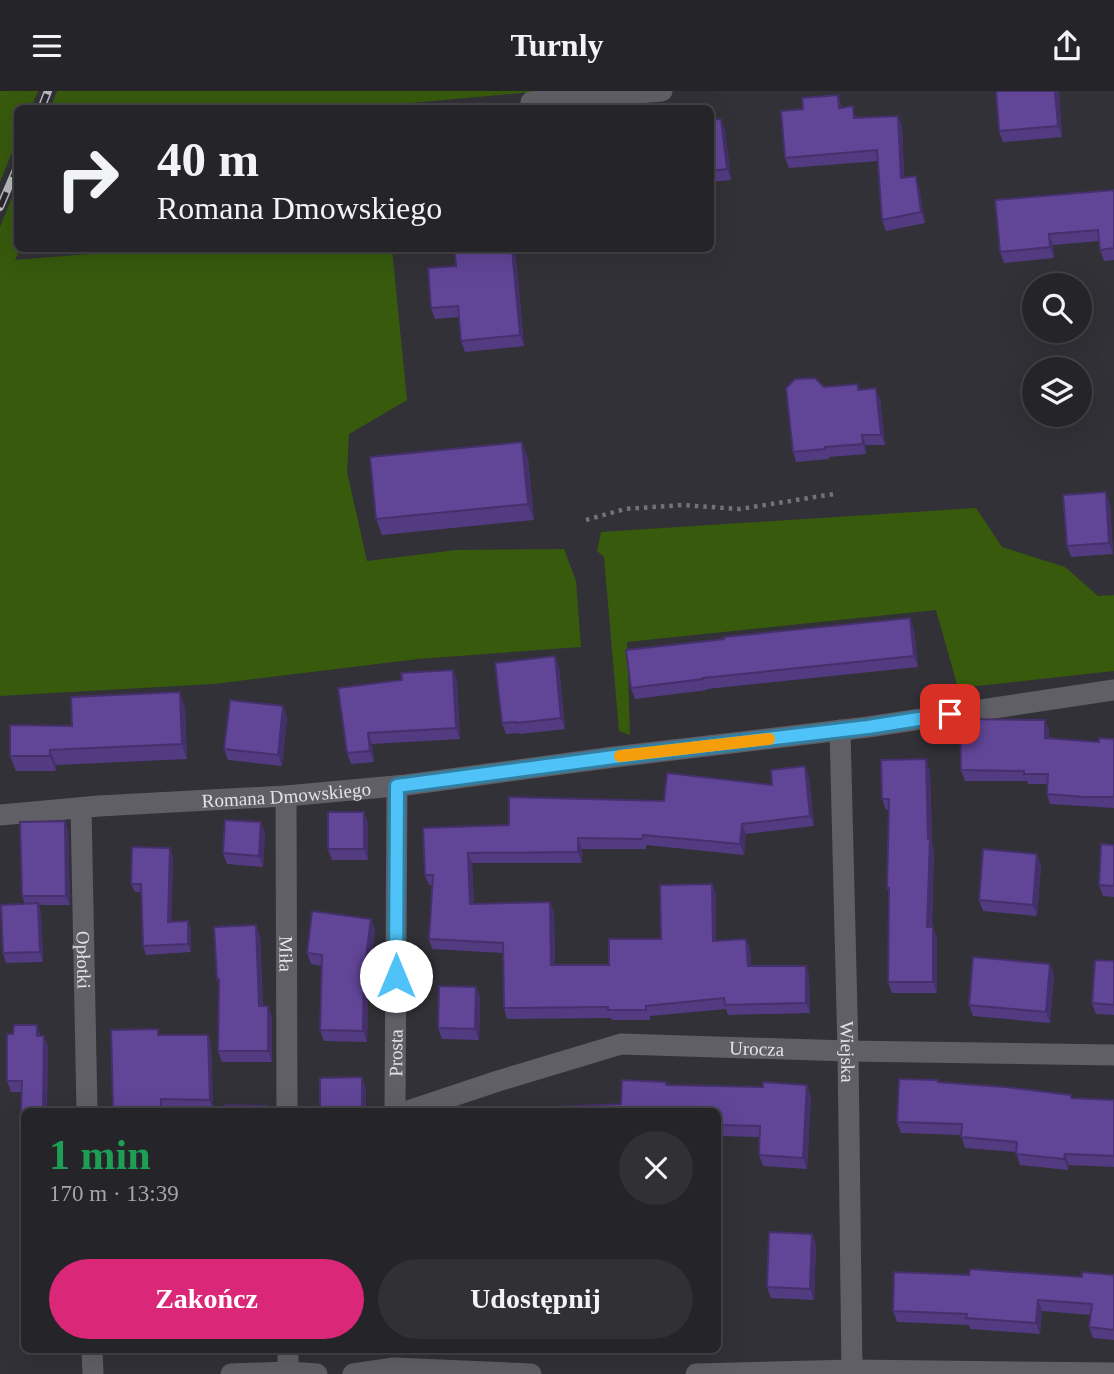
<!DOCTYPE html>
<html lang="pl">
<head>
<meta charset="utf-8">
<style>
	:root { --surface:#252529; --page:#313135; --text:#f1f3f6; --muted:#a3a5a8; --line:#424246; --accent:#db2777 }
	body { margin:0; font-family:"Times New Roman",serif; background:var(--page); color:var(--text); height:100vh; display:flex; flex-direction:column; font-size:26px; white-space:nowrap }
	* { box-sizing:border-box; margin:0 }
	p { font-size:23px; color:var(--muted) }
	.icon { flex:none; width:38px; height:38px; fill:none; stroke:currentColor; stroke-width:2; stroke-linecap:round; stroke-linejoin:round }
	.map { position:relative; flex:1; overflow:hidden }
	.drawer { position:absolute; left:21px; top:1017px; width:700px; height:245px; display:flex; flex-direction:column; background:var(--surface); border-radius:10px; box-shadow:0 7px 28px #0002,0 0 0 2px var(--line) }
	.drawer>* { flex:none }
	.banner { position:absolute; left:14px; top:14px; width:700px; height:147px; border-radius:10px; box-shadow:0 7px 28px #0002,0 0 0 2px var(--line); background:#252529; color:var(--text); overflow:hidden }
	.fabs { position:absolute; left:1022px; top:182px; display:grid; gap:14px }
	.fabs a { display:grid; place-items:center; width:70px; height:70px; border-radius:50%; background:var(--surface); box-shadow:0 7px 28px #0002,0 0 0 2px var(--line); font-size:35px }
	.pin { position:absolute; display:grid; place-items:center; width:60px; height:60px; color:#fff; margin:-30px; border-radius:14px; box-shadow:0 4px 10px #0006 }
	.me { position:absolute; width:77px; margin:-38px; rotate:0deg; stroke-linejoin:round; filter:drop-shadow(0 0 5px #0008) }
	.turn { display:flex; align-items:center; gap:24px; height:147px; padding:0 28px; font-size:32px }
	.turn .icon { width:91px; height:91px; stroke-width:2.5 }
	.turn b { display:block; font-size:49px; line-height:60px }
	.round { display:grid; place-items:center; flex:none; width:74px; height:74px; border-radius:37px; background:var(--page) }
	.head { display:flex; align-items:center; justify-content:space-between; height:119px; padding:0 28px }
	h1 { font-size:42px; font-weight:700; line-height:52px; color:#1e9e55 }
	.action { display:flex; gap:14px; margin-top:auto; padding:14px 28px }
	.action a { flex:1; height:80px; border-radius:42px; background:var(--accent); color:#fff; font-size:28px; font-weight:700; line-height:80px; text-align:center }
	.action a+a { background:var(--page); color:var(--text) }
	header { display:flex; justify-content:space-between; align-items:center; height:91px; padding:0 28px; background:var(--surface); font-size:32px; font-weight:700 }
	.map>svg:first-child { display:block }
</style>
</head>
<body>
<header><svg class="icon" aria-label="menu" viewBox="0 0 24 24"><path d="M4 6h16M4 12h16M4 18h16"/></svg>Turnly<svg class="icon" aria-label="share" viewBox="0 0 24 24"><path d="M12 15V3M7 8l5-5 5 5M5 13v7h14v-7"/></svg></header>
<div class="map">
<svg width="1114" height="1283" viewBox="0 0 1114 1283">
	<rect width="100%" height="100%" fill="#313137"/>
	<g fill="#375a0d">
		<polygon points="0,0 38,0 31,17 18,18 17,49 0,91"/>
		<polygon points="57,0 544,0 345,18 50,18"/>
		<polygon points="17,94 18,158 20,158 15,169 149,158 392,158 407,309 349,343 347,381 367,470 456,459 564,458 576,490 581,556 418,568 214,593 0,605 0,136"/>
		<polygon points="976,417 1002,456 1065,476 1098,505 1114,504 1114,580 958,597 936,519 627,551 630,644 619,640 604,466 597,460 601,441"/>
	</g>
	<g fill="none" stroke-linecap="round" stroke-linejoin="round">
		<polyline stroke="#727277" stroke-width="4.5" stroke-dasharray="3.5 5" stroke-linecap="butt" points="586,429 625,418 682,414 740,418 834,403"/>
		<g stroke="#5f5f65" stroke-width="21">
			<polyline points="531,11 662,0"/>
			<path id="s1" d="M840,639L848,960L852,1283"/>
			<path id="s2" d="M286,705L287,1020"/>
			<path id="s3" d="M81,717L87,1020"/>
			<path id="s4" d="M0,724L99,715L286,705L406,694L614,666L868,636L1114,599"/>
			<path id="s5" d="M395,1020L397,695"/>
			<path id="s6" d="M408,1020L498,990L621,953L848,960L1114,964"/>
			<polyline points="92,1258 93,1283"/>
			<polyline points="288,1258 288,1281"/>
			<polyline points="231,1283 288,1281 317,1283"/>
			<polyline points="353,1283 394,1277 531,1283"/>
			<polyline points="696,1283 852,1279 1114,1282"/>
		</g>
		<defs>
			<g id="rail">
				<polyline points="41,18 48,0"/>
				<polyline points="0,116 18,74"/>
			</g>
		</defs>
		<use href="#rail" stroke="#b8b9bd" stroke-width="8"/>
		<use href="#rail" stroke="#27272d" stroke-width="5" stroke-dasharray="16" stroke-linecap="butt"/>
	</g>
	<g fill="#533b82">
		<polygon points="1059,0 1062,46 1003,51 999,40"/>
		<polygon points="838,4 841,16 857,26 857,27 898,25 902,36 904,87 919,96 925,132 886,140 882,129 878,70 789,77 785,67 803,18"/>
		<polygon points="710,29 725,39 731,89 710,91"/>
		<polygon points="1114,99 1114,169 1104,170 1100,159 1099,150 1053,154 1054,167 1004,172 1000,161"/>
		<polygon points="512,158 516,167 524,255 465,261 461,250 459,226 435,228 431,217 456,175"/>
		<polygon points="858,293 860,299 880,308 885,354 866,354 866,363 829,366 829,368 796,371 793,361 824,296"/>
		<polygon points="528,367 534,429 382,444 376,428"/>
		<polygon points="1110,412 1113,463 1071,466 1067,455"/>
		<polygon points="914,538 918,576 707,598 707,599 635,608 631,597 724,548"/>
		<polygon points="555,565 559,576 565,638 520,643 519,642 506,643 502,632"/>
		<polygon points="453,579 457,590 460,648 372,653 374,671 351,673 347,662 402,589"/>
		<polygon points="185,616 187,668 56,674 56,680 16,680 10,665 72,635"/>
		<polygon points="287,626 282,675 228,669 224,658"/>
		<polygon points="1049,639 1049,647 1099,651 1114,648 1114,717 1050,713 1047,703 1047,693 1028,693 1027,690 965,690 961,679"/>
		<polygon points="805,675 809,686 814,735 746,743 744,764 646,754 646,758 582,758 582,772 472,772 474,813 554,821 555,874 609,874 661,848 712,793 716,803 716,850 746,848 750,858 751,875 806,875 809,885 810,922 728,924 726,918 650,925 650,929 612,929 611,927 507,928 504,917 503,862 432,858 429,848 432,794 429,794 425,784 509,734 772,694"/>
		<polygon points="930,679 932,752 934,759 932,836 937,848 937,902 892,902 888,891 889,803 887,797 889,719 886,719 882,708"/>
		<polygon points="364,721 368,732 368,769 332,769 328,758"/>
		<polygon points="65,730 68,739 70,814 39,814 41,822 43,871 6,872 3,862 25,813 22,805"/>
		<polygon points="261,731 265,742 263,776 227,773 223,762"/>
		<polygon points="1114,754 1114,806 1103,805 1099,794"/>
		<polygon points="1037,763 1041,774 1037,825 983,820 979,809"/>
		<polygon points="173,765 171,831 188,830 191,839 191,861 146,864 143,855 141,801 135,801 131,793"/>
		<polygon points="371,828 375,839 368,892 367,951 324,950 320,939 322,875 311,873 307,862"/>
		<polygon points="260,845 263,915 268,915 272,926 272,971 222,971 218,960 219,894 217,888"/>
		<polygon points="1114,870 1114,924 1096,923 1092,912"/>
		<polygon points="1050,873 1054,884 1050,932 973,925 969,914"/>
		<polygon points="476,896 480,907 479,949 442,948 438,937"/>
		<polygon points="160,944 208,944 211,953 213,1019 164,1018 164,1020 115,1020 113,1017"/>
		<polygon points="41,945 44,945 48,956 47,1019 24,1020 24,1060 20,1049 22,1001 11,1001 7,990"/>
		<polygon points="939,991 1072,1007 1114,1009 1114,1076 1069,1074 1068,1079 1020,1074 1016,1061 965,1057 961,1044 901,1042 897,1031"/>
		<polygon points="667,994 763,996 807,994 811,1006 807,1078 763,1075 759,1064 760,1046 718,1045 718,1020 621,1013"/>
		<polygon points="812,1143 816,1154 814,1209 771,1207 767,1196"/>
		<polygon points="969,1184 1082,1186 1114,1184 1114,1249 1093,1247 1089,1236 1091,1224 1042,1220 1040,1243 970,1238 969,1234 897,1231 893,1220"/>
	</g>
	<g fill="#44306a">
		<polygon points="1055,0 1059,0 1062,46 1058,35"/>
		<polygon points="898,25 902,36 905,97 901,87"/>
		<polygon points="721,28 725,39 731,89 727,78"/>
		<polygon points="916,85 919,96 925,132 921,121"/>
		<polygon points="1049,143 1053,154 1054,167 1050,156"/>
		<polygon points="512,158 516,167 524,255 520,244"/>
		<polygon points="876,297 880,308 885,354 881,344"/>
		<polygon points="862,344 866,354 866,363 863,353"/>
		<polygon points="522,351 528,367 534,429 528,413"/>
		<polygon points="1106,401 1110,412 1113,463 1109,452"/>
		<polygon points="910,527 914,538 918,576 914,565"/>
		<polygon points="555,565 559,576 565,638 561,627"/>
		<polygon points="453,579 457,590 460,648 456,637"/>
		<polygon points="180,601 185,616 187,668 182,653"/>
		<polygon points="283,615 287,626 282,675 278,664"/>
		<polygon points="1045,629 1049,639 1049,657 1045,647"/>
		<polygon points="368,642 372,653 374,671 370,660"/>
		<polygon points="50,659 56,674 56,680 50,665"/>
		<polygon points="926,668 930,679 932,752 934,759 931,847 927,836 928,748"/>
		<polygon points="805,675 809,686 814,735 810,725"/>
		<polygon points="364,721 368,732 368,769 364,758"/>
		<polygon points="65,730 68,739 70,814 66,805"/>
		<polygon points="261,731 265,742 263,776 259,765"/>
		<polygon points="742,733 746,743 744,764 740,753"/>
		<polygon points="578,747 582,758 582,772 578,761"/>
		<polygon points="170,757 173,765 171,840 168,831"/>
		<polygon points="468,762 472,772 474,823 470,813"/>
		<polygon points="1037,763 1041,774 1037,825 1033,814"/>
		<polygon points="712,793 716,803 716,861 713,850"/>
		<polygon points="550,811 554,821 555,884 551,874"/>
		<polygon points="38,812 41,822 43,871 40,861"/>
		<polygon points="371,828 375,839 368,892 367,951 363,940 364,881"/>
		<polygon points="188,830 191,839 191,861 188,853"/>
		<polygon points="256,834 260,845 263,926 259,915"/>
		<polygon points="933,836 937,848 937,902 933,891"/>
		<polygon points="746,848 750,858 752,885 748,875"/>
		<polygon points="1050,873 1054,884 1050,932 1046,921"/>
		<polygon points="806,875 809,885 810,922 806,912"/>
		<polygon points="476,896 480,907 479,949 475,938"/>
		<polygon points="268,915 272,926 272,971 268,960"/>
		<polygon points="37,934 41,945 37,945"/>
		<polygon points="208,944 211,953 213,1019 210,1009"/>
		<polygon points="44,945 48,956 47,1020 43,1019"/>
		<polygon points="362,986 366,997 366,1020 362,1020"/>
		<polygon points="807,994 811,1006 807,1078 803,1067"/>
		<polygon points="1065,1063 1069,1074 1068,1079 1064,1068"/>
		<polygon points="812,1143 816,1154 814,1209 810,1198"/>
		<polygon points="1038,1209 1042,1220 1040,1243 1036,1232"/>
	</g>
	<g fill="#614597" stroke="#44306a" stroke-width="2">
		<polygon points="996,0 1055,0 1058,35 999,40"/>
		<polygon points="838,4 839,17 853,15 854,27 898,25 901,87 916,85 921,121 882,129 877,59 785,67 781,20 803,18 802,7"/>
		<polygon points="721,28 727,78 710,80 710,29"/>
		<polygon points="1114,99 1114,157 1100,159 1098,139 1049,143 1050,156 1000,161 995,109"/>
		<polygon points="471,158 512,158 520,244 461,250 458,215 431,217 428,177 456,175 455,162 471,160"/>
		<polygon points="815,287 824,296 858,293 858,299 876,297 881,344 862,344 863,353 825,356 825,358 793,361 786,297 795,288"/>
		<polygon points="522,351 528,413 376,428 370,366"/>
		<polygon points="1106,401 1109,452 1067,455 1063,404"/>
		<polygon points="910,527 914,565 703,587 703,588 631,597 626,559 724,548 724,546"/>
		<polygon points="555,565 561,627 516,632 516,631 502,632 495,572"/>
		<polygon points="453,579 456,637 368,642 370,660 347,662 338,597 402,589 401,582"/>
		<polygon points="180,601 182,653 50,659 50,665 10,665 10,634 72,635 71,606"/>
		<polygon points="230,609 283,615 278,664 224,658"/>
		<polygon points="960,628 1045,629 1045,647 1099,651 1099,647 1114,648 1114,706 1084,706 1047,703 1048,683 1024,683 1024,680 961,679"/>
		<polygon points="926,668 928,748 930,748 927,836 933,836 933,891 888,891 889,797 887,797 889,708 882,708 881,669"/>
		<polygon points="805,675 810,725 742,733 740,753 643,744 642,748 578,747 578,761 468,762 470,813 550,811 551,874 609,874 609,848 661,848 660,794 712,793 713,850 746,848 748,875 806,875 806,912 725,914 724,907 646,915 646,919 608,919 608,916 504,917 503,852 429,848 433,784 425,784 423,737 509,734 509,706 664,710 667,682 772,694 771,679"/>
		<rect x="328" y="721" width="36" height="37"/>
		<polygon points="225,729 261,731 259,765 223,762"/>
		<polygon points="65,730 66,805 22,805 20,731"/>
		<polygon points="1101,753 1114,754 1114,795 1099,794"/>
		<polygon points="132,756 170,757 168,831 188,830 188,853 143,855 141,793 131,793"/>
		<polygon points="983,758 1037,763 1033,814 979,809"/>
		<polygon points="38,812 40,861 3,862 1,814"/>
		<polygon points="312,820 371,828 364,881 363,940 320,939 322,864 307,862"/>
		<polygon points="256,834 259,915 268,915 268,960 218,960 219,888 217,888 214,836"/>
		<polygon points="973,866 1050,873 1046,921 969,914"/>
		<polygon points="1095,869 1114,870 1114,914 1092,912"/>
		<polygon points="439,895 476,896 475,938 438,937"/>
		<polygon points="14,934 37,934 37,945 44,945 43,1019 74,1018 78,1020 24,1020 24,1049 20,1049 22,990 7,990 7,943 13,943"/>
		<polygon points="158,938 158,944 208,944 210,1009 161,1008 161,1017 113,1017 111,939"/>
		<polygon points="362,986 362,1020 320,1020 320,987"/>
		<polygon points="899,988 938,989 938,991 1005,996 1071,1004 1071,1007 1114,1009 1114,1065 1065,1063 1064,1068 1016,1063 1017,1051 961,1046 962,1033 897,1031"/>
		<polygon points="622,989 666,991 666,994 763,996 763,991 807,994 803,1067 759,1064 760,1035 718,1034 718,1020 510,1020 509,1018 621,1013"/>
		<polygon points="225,1014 268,1015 268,1020 224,1020"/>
		<polygon points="769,1141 812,1143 810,1198 767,1196"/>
		<polygon points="970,1178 1082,1186 1082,1181 1114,1184 1114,1239 1089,1236 1092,1213 1038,1209 1036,1232 966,1227 967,1223 893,1220 894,1181 969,1184"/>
	</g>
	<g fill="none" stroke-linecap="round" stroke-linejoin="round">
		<defs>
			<polyline id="route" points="396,885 397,695 614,666 868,636 950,623"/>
		</defs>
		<use href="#route" stroke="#337fa1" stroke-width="18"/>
		<use href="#route" stroke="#4fc3f7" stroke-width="12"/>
		<polyline stroke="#f59e0b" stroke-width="12" points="620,665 769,648"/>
	</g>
	<g text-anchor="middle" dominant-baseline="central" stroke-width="7" stroke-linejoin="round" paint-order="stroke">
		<g font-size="19" fill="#e2e3e6" stroke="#27272d">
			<text stroke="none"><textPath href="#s4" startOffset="287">Romana Dmowskiego</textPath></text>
			<text stroke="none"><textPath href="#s2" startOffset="158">Miła</textPath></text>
			<text stroke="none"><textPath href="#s3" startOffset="152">Opłotki</textPath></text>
			<text stroke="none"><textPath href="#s6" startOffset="359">Urocza</textPath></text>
			<text stroke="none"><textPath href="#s1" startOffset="322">Wiejska</textPath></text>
			<text stroke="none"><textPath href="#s5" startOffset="58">Prosta</textPath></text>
		</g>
	</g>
</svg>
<div class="fabs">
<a><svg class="icon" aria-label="search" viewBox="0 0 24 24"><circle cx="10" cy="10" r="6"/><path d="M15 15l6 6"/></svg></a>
<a><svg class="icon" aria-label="layers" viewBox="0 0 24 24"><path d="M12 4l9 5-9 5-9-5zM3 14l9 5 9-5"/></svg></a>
</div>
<div class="pin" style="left:950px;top:623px;background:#d93025"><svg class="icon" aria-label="arrive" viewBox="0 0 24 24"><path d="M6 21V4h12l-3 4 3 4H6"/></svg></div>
<svg class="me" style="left:396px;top:885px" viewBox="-20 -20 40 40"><circle r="19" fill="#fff"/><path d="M0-13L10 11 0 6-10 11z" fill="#4fc3f7"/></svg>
<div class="banner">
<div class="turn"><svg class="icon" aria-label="right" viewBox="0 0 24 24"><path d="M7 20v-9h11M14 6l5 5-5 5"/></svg><div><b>40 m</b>Romana Dmowskiego</div></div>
</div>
<section class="drawer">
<div class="head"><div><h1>1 min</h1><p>170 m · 13:39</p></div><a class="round"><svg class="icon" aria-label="close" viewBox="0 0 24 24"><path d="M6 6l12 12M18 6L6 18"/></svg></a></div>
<div class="action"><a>Zakończ</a><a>Udostępnij</a></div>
</section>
</div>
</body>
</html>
